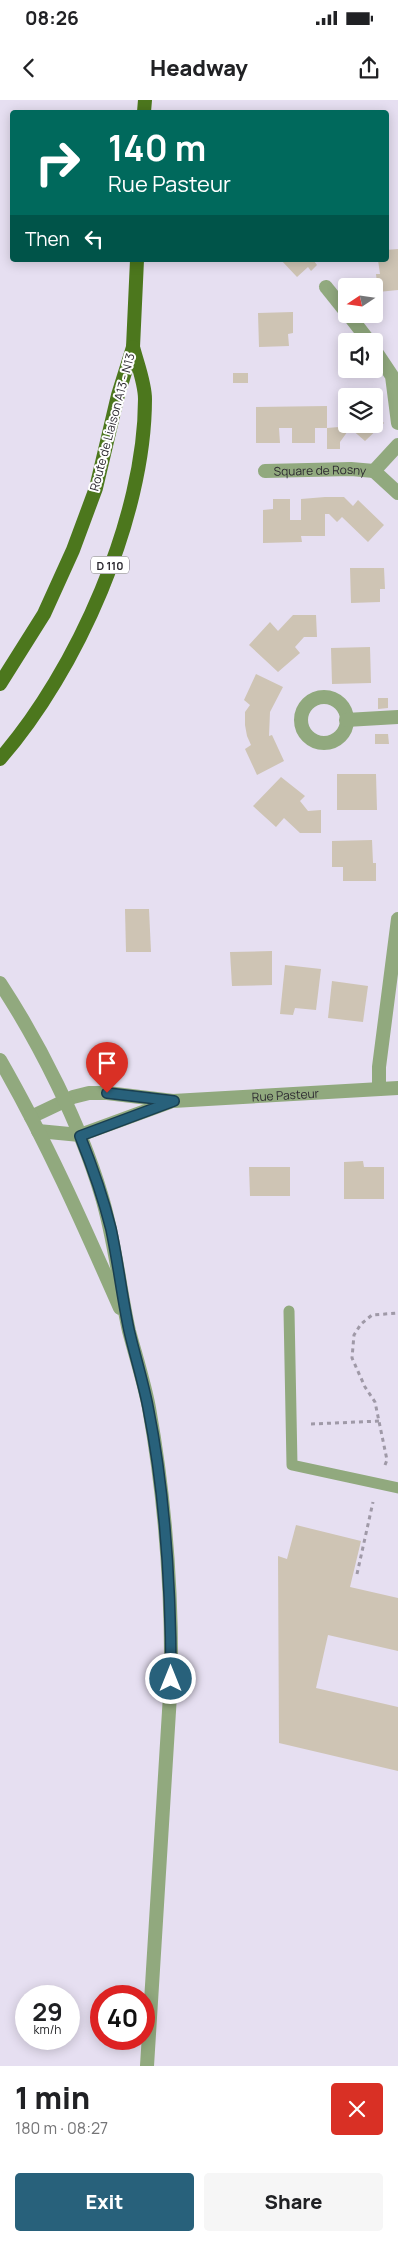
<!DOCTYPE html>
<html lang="en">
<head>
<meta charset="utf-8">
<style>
	:root { --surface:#fff; --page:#f6f6f6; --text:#202124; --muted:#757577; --accent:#28617b }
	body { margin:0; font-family:Manrope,sans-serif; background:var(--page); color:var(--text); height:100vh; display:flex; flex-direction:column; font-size:19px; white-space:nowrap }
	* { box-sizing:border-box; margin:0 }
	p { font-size:16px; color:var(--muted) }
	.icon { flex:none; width:28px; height:28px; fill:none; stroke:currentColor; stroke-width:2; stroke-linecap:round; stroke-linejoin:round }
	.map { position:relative; height:1966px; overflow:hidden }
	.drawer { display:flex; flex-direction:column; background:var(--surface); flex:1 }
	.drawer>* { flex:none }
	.top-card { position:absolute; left:10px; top:10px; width:379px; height:152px; border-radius:5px; box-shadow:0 2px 12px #0003; background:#00695c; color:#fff; overflow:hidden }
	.needle { width:32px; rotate:257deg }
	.fabs { position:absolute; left:338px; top:178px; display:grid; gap:10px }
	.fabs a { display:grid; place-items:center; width:45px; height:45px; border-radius:5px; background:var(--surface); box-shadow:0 2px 12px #0003; font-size:25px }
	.speed { position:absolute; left:15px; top:1885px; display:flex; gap:10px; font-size:25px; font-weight:700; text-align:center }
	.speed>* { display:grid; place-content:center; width:65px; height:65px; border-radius:50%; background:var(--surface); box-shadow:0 2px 12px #0003; line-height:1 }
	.speed small { font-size:12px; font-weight:400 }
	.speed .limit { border:8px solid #d22; background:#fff; color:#111 }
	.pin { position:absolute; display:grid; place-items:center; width:42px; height:42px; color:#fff; margin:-51px -21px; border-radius:50% 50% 50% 0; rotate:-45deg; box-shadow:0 0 5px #0007 }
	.pin .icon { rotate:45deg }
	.me { position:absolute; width:55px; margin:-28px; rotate:0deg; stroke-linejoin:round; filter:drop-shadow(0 0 4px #0008) }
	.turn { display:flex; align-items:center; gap:18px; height:105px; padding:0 15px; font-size:22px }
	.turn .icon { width:65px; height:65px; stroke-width:2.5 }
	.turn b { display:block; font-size:35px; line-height:42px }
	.then { display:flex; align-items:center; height:48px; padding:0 15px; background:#0003; gap:10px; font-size:19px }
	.round { display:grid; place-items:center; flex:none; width:52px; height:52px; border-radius:5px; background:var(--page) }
	.headline { display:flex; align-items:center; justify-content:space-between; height:85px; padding:0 15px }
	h1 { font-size:30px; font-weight:800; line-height:38px }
	.cta { display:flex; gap:10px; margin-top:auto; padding:10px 15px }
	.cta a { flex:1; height:58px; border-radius:5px; background:var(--accent); color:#fff; font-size:20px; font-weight:800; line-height:58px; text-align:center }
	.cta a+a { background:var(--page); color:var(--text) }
	.status { display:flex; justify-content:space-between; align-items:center; height:35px; padding:0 25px; background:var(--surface); direction:ltr }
	.status svg { height:14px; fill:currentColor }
	header { display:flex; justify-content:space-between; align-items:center; height:65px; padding:0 15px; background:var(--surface); font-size:22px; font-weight:800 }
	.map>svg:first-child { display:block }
</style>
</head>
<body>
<div class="status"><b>08:26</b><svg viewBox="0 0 49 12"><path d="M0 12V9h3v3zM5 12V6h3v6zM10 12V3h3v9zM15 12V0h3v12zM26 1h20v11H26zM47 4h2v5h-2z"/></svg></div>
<header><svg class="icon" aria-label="back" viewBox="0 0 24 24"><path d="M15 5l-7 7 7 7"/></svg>Headway<svg class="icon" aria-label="share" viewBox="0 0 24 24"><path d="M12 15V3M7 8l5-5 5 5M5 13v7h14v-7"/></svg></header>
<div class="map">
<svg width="398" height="1966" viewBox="0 0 398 1966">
	<rect width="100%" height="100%" fill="#e6dff1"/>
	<g fill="#cec4b4">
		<polygon points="398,149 398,190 378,192 376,174 380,174 378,160 386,160 386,150"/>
		<polygon points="281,160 315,160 314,161 317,165 311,171 308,167 297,177"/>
		<polygon points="293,212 293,233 288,234 289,246 259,247 258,213"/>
		<rect x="233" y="273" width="15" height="10"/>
		<polygon points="327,306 327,328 315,328 315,343 292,343 292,328 279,328 280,343 256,343 256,307"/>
		<polygon points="374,312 384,323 365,341 350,328 340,342 340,349 327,349 327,328 339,327 340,330 346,318 346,324 374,324"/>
		<polygon points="325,397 344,397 353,406 358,400 384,425 368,442 342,417 337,422 329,414 325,414 325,436 301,436 302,442 263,443 263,410 273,409 273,399 290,399 290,420 301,420 301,399"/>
		<polygon points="350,468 384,468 385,489 380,489 380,502 351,503"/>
		<polygon points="293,515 316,515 317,537 304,537 295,547 300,553 278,572 249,545 270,522 278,531"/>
		<polygon points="370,547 371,583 332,584 331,548"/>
		<polygon points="256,574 283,587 270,612 269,636 272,635 284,661 257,675 245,649 251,645 247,636 245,625 245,612 250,605 244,600"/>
		<polygon points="378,598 388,598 388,608 378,609"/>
		<polygon points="375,634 388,634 389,644 375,644"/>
		<polygon points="337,674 376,674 377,710 337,710"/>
		<polygon points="281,677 305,696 300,701 308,711 321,710 321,733 300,733 284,718 276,727 253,706"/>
		<polygon points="372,740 373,763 376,763 376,781 343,781 343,767 332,767 332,741"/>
		<polygon points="125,809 149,809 151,852 126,852"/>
		<polygon points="272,851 272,885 232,886 230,852"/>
		<polygon points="285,865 321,869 316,910 295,908 293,915 280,914"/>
		<polygon points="332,881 368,886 363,922 328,918"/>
		<polygon points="363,1061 364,1067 384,1067 384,1099 344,1099 344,1062"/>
		<polygon points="249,1067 290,1067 290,1096 250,1096"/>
		<polygon points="296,1425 361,1441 350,1487 398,1498 398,1551 328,1535 316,1588 398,1607 398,1671 279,1643 278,1456 287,1459"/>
	</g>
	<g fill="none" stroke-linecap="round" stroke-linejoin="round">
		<g stroke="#9f99a7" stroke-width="3" stroke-dasharray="4 4" stroke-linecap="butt">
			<polyline points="311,1324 381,1321"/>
			<polyline points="385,1365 387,1360 375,1302 365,1287 352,1258 354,1235 361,1224 372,1215 398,1213"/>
			<polyline points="357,1474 373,1402"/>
		</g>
		<polyline stroke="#91a97e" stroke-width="11" points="289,1211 292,1365 398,1388"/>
		<g stroke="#91a97e" stroke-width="14">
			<polyline points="326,187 346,212"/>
			<polyline points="348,214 369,241"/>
			<polyline points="374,249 392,276 398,323"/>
			<path id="s1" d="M265,371L351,369L374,371"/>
			<polyline points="374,371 398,345"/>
			<polyline points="374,371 398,393"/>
			<circle cx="324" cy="620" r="23"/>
			<polyline points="346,620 398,617"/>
			<polyline points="379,989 379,967 398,819"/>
			<path id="s2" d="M31,1017L73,997L89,993H107L173,1001L398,988"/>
			<polyline points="38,1031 80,1035 170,1002"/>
		</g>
		<g stroke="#91a97e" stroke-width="14">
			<path d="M0,883C40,944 80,1024 101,1094C115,1139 119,1186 129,1231C136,1257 144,1282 149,1308C165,1398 172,1488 171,1579L147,1966"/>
			<path d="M0,960C46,1040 83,1124 120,1208"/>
		</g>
		<g stroke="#4c771d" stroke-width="14">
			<polyline points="144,12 145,0"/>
			<polyline points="0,584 44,514 73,450 96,388 118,295 133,247 137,160"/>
			<path d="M0,659C77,571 145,417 145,299C145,283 137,263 133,247"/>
		</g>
	</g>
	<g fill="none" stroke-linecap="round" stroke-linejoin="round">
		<defs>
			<path id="route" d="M107,993L174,1001L80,1036C92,1066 103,1097 111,1129C118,1162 122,1197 129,1230C135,1256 143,1281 148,1307C166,1397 171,1488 171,1579"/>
		</defs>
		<use href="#route" stroke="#1a3f50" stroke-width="12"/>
		<use href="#route" stroke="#28617b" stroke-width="9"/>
	</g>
	<g text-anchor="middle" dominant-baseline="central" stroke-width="4" stroke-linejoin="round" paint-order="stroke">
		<rect fill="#fff" stroke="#6c6a6f" stroke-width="1" x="91" y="456.5" width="38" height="17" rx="4"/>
		<g font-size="11" font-weight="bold" fill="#2d2a31">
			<text x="110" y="465">D 110</text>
		</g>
		<g font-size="12" fill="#2d2a31" stroke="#fff">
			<text transform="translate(112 322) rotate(-75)">Route de Liaison A13 - N13</text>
			<text stroke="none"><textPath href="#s1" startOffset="55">Square de Rosny</textPath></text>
			<text stroke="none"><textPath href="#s2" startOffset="260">Rue Pasteur</textPath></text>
		</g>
	</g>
</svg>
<div class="fabs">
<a><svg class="needle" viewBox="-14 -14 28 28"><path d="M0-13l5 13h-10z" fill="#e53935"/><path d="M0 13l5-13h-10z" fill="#757577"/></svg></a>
<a><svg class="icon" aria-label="sound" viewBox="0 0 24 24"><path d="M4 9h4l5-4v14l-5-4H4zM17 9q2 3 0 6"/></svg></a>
<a><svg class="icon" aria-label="layers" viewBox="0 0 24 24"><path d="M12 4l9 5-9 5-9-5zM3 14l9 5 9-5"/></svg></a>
</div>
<div class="speed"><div>29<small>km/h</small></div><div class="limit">40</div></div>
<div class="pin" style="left:107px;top:993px;background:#d93025"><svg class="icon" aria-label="arrive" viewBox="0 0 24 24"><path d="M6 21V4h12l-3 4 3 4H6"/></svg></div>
<svg class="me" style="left:171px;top:1579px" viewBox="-20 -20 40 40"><circle r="17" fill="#28617b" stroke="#fff" stroke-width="3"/><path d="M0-11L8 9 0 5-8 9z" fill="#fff"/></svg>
<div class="top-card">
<div class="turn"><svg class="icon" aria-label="right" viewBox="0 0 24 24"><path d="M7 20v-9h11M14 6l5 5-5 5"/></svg><div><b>140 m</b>Rue Pasteur</div></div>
<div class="then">Then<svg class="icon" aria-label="left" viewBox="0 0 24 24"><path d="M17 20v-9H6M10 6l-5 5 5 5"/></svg></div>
</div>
</div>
<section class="drawer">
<div class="headline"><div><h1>1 min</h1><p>180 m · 08:27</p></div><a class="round" style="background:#d93025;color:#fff"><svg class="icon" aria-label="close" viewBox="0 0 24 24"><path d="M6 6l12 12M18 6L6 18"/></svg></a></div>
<div class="cta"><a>Exit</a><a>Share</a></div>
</section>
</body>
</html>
